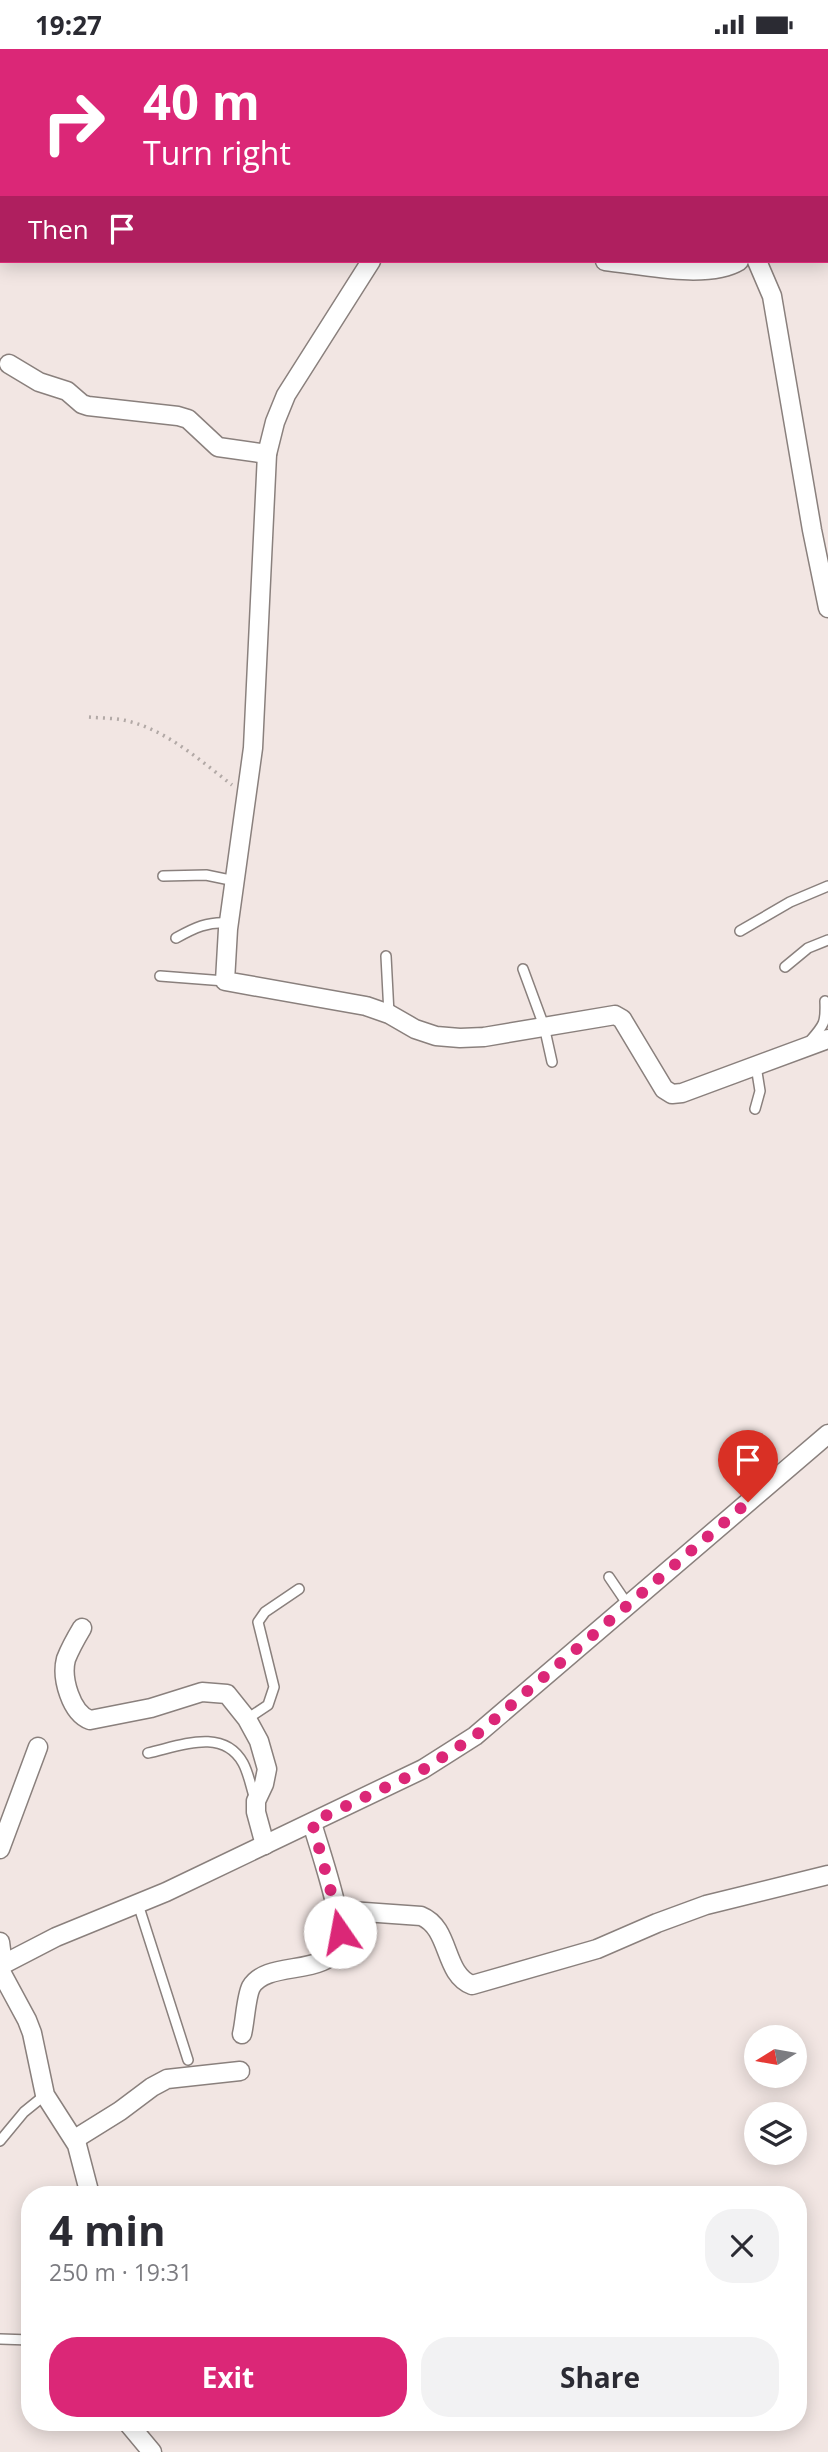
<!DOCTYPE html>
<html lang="en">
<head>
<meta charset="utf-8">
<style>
	:root { --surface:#fff; --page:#f2f2f3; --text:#2b2b33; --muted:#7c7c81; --accent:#db2777 }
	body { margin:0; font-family:"Open Sans",sans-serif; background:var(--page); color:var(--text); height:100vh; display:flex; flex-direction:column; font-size:26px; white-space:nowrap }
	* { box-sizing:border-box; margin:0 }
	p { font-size:23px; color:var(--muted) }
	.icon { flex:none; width:38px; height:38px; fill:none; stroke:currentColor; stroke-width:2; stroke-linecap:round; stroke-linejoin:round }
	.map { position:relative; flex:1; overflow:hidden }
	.panel { position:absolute; left:21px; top:2137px; width:786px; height:245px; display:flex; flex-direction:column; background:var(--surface); border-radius:28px; box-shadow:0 4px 18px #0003 }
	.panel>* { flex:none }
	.banner { position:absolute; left:0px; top:0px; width:830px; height:214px; box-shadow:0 4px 18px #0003; background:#db2777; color:#fff; overflow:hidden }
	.needle { width:46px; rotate:259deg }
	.controls { position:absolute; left:744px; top:1976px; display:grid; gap:14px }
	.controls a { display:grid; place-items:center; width:63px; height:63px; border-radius:50%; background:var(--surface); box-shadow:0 4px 18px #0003; font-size:35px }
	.pin { position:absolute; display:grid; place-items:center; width:60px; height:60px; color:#fff; margin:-72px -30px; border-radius:50% 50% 50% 0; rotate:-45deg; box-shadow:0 0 7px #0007 }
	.pin .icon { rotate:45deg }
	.me { position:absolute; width:77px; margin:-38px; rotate:348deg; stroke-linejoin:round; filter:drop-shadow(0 0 5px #0008) }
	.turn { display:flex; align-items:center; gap:24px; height:147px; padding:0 28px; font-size:32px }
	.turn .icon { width:91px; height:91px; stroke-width:2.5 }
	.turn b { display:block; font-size:49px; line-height:60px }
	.then { display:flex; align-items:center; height:66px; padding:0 28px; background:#0003; gap:14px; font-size:26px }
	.round { display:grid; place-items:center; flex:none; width:74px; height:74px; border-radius:28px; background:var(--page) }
	.overview { display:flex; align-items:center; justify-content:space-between; height:119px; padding:0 28px }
	h1 { font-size:42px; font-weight:700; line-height:52px }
	.button { display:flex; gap:14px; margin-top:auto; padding:14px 28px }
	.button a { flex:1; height:80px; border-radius:28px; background:var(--accent); color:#fff; font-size:28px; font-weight:700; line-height:80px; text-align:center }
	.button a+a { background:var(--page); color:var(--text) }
	.status { display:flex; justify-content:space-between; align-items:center; height:49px; padding:0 35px; background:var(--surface); direction:ltr }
	.status svg { height:19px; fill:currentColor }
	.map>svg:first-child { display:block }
</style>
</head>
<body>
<div class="status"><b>19:27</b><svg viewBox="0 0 49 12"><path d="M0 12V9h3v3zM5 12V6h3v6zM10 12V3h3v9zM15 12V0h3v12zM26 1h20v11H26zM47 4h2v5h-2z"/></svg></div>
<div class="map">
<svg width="828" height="2403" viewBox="0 0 828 2403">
	<rect width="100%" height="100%" fill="#f2e6e3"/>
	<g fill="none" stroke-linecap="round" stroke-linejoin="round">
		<defs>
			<g id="service">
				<polyline points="163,827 206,826 235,832"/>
				<polyline points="740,882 790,853 828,837"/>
				<path d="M176,889C194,879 208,872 229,874"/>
				<polyline points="386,907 389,965"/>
				<polyline points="785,918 808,899 828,891"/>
				<polyline points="523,920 544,977 552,1013"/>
				<polyline points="160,927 225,932"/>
				<path d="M810,992C824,976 826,974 825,952"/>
				<polyline points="755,1060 760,1042 756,1017"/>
				<polyline points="609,1528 628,1556"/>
				<polyline points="247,1670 268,1656 274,1638 258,1573 265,1563 299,1540"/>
				<path d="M148,1704C180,1697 223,1678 243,1714C249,1725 251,1739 255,1750"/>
				<polyline points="138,1855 188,2011"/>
				<polyline points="0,2092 24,2063 45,2046"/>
				<polyline points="0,2290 30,2291"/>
			</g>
			<g id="minor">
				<polyline points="203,2 203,0"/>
				<polyline points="0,42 2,42"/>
				<polyline points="371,212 286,346 275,373 267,405 253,699 228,880 225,932 366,957 389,965 415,980 436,987 460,989 484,988 615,966 622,970 664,1040 672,1045 682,1044 828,990"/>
				<path d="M605,212C642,216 708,231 739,212"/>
				<polyline points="757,212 772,247 812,481 828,559"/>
				<polyline points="9,315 39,333 67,342 82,355 88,357 178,367 188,370 218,398 267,405"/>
				<path d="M82,1579C76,1589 70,1600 66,1610C61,1629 71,1664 90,1671L151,1659L202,1643L227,1645L247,1670L259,1692L267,1720L264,1735L256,1752V1763L265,1796"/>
				<polyline points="0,1800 38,1698"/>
				<path d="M336,1861L421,1867C451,1879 443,1925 472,1936L597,1900L657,1874L706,1856L828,1826"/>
				<polyline points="0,1893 3,1916"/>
				<polyline points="0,1917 56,1888 166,1843 423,1720 475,1687 828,1385"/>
				<polyline points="0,1921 27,1971 32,1984 45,2046 77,2096 90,2146"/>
				<path d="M242,1985C245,1973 246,1948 251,1938C267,1910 329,1929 339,1894C345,1872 319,1799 312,1774"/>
				<polyline points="75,2090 120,2062 152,2038 167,2030 240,2022"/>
				<polyline points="127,2373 152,2403"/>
			</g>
		</defs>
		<use href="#service" stroke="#8a807d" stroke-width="12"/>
		<use href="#minor" stroke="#8a807d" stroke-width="21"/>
		<path stroke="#b2a9a6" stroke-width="3.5" stroke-dasharray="2 5" stroke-linecap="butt" d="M89,668C100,669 112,669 123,671C164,679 200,711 232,736"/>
		<use href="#service" stroke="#fff" stroke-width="9"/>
		<use href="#minor" stroke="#fff" stroke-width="18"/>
	</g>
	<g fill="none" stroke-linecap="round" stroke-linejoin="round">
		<polyline stroke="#db2777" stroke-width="12" stroke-dasharray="0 21.6" points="340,1883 336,1861 312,1773 424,1720 475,1687 748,1453"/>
	</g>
</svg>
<div class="controls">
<a><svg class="needle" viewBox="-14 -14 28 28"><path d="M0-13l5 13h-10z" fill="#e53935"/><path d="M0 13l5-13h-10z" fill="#7c7c81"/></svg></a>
<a><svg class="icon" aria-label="layers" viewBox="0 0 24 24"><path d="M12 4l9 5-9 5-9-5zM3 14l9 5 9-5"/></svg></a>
</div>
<div class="pin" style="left:748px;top:1453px;background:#d93025"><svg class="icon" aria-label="arrive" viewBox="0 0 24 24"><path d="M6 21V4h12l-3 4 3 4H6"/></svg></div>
<svg class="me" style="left:340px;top:1883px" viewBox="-20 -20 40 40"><circle r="19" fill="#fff"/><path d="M0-13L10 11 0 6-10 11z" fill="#db2777"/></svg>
<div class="banner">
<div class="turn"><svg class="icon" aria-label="right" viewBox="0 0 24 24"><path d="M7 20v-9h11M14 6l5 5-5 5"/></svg><div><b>40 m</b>Turn right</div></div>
<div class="then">Then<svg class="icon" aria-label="arrive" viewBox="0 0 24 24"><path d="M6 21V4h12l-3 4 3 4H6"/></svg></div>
</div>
<section class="panel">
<div class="overview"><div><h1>4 min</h1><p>250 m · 19:31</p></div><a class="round"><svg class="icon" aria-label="close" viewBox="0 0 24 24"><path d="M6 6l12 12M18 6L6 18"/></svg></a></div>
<div class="button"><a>Exit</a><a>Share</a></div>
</section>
</div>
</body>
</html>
